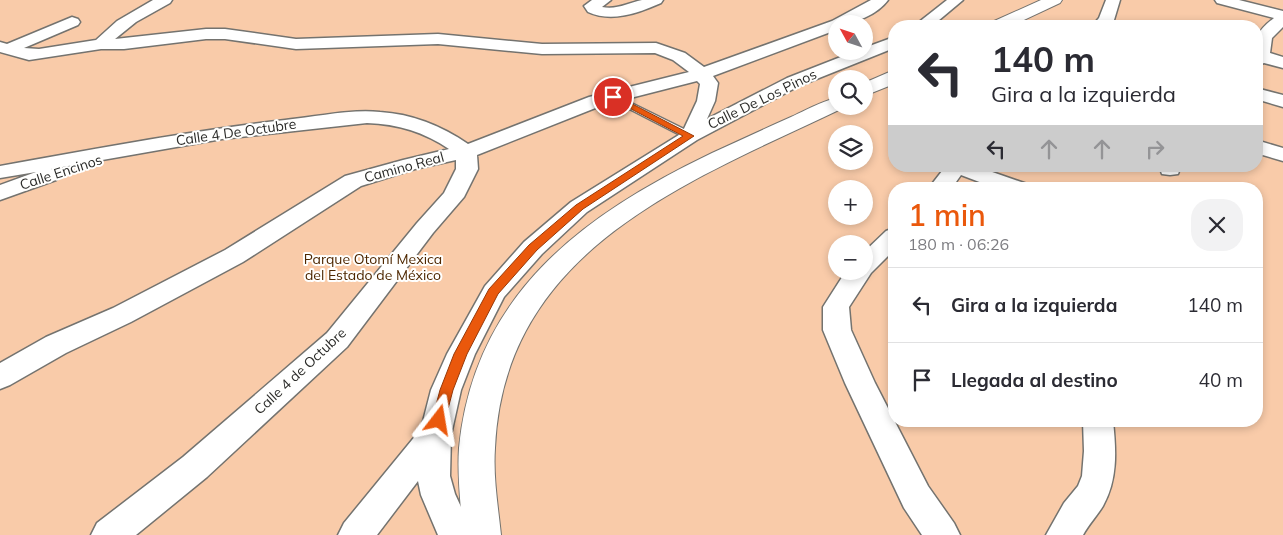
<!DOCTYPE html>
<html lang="es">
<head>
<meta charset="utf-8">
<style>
	:root { --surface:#fff; --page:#f2f2f3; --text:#2b2b33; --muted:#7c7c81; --line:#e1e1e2; --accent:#ea580c }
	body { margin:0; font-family:Mulish,sans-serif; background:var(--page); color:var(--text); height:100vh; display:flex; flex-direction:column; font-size:19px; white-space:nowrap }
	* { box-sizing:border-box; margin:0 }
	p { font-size:16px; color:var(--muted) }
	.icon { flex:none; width:28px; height:28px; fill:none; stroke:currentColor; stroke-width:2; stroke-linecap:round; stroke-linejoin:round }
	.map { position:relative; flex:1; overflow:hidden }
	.side { position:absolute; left:888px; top:182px; width:375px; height:245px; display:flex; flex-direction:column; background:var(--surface); border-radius:20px; box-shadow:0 2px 8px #0003 }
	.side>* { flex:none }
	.guide { position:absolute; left:888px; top:20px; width:375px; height:152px; border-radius:20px; box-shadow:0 2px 8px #0003; background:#fff; color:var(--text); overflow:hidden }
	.needle { width:32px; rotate:310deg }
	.tools { position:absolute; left:828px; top:15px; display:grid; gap:10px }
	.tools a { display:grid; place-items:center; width:45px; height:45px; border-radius:50%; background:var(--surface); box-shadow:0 2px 8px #0003; font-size:25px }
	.pin { position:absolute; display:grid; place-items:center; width:42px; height:42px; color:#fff; margin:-21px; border:2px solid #fff; border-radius:50%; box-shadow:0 1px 5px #0007 }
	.me { position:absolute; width:55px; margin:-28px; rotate:14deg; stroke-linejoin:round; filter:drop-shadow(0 0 4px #0008) }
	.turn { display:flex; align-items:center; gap:18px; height:105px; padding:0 20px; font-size:22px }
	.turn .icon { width:65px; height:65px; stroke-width:2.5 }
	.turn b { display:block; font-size:35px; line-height:42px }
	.lanes { display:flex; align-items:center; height:48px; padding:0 20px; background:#0003; justify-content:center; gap:25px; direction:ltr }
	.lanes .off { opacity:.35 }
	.round { display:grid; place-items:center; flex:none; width:52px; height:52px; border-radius:20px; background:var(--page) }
	.overview { display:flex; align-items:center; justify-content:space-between; height:85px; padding:0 20px }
	h1 { font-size:30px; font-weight:600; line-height:38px; color:var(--accent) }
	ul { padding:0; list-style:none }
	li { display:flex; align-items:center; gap:15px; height:75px; padding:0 20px; border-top:1px solid var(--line) }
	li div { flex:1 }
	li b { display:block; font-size:19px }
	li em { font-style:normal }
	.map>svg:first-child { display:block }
</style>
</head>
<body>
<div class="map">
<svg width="1283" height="535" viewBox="0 0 1283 535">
	<rect width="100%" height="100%" fill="#f2f2ed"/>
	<path fill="#f9cba9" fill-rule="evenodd" d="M0,0H1283V535H0ZM836,24H864V51H836ZM894,26H1256V166H894ZM836,79H864V106H836ZM836,134H864V161H836ZM836,189H864V216H836ZM894,189H1256V421H894ZM836,244H864V271H836Z"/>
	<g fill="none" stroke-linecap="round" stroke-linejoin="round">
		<defs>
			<polygon id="lane" points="613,94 694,134 695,136 694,138 686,138 610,99 608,97"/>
			<g id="street">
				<path d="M153,0H172L170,3L136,22L115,39L206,29H225L296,39L438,34L542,44L656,43L685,53L704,67L832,21L871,0H888C877,15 854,24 836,24V30L713,76L718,83L715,101L707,119L787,78L856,51H864V48L894,37V48L799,86L697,140L587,212L542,254L504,297L475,354L461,390L451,435L450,476L455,494L474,535H438L421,495L418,481L377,535H338L344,523L421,429L431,390L447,354L485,286L524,242L571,202L682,133L697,101L700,84L697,81L603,105L477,155L478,169L464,197L433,233L347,347L207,477L136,535H91L97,523L183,457L327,333L417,223L444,193L456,169V160L415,169L361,186L243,262L131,322L66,353L10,385L0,389V363L46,337L113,308L225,250L345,176L403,160L449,149C424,132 398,124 367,123L222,139L51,169L56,170L59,175L56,180L0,200V185L36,172L0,178V166C95,149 190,131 285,120C316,117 349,109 380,112C412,114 442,126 468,144L589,97L689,72L673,60L655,53L542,54L438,44L296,49L225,39H206L124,49H101L29,60L0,52V42L7,44L72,17L78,19L80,22L78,25L24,48L39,49L96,40L117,21Z"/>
				<path d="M592,0H611L602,7C617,10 628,3 642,0C649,0 657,0 663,0L661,3C638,13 612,23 588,12L584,6Z"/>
				<polygon points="947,0 963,0 932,26 914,26"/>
				<polygon points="1106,0 1120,0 1114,20 1109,26 1092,26 1099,18"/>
				<path d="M1215,0H1239L1283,11V27L1272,38L1270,53L1283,57V68L1264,63L1256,66C1256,41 1252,35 1274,18L1217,3Z"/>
				<polygon points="1256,88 1283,95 1283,107 1256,99"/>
				<polygon points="1256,140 1283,148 1283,161 1256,153"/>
				<polygon points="946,166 975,166 1027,184 1030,189 998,189 961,175 951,189 928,189"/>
				<polygon points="1159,166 1181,166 1178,174 1170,175 1162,174"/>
				<polygon points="894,228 894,250 871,273 849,307 851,330 875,383 928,486 954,523 960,535 922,535 904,508 845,383 823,330 823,307 846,271 864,271 864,252 886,231"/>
				<path d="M1083,421H1113C1116,450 1118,479 1103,506C1097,516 1089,524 1083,535H1046L1064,503L1078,486L1082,476L1084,451Z"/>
			</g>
			<g id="primary">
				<polygon points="1041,0 1062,0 1060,3 1011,26 989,26 992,22"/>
				<polygon points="894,70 894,84 864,96 864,83"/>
				<path d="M836,98V106H845L843,108C689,182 504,248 495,448C493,477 498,506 501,535H463C461,506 457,477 459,448C474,294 583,215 712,153C738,141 764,129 791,117C806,110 820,102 836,98Z"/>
			</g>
		</defs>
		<use href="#lane" stroke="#74736f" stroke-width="3"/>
		<use href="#street" stroke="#74736f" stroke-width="3"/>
		<use href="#primary" stroke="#74736f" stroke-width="2"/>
		<use href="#lane" fill="#fff" fill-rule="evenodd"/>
		<use href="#street" fill="#fff" fill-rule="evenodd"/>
		<use href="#primary" fill="#fff" fill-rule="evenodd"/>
	</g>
	<polygon fill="#ea580c" stroke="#983908" points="613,94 694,136 583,209 537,250 498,294 467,354 453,390 444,424 439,426 434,424 432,420 440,390 454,354 489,289 529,245 576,205 683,136 610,98 610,95"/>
	<g text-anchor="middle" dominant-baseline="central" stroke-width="4" stroke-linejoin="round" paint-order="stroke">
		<g font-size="14" fill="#2b2b29" stroke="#fffffe">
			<text transform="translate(762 99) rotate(-26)">Calle De Los Pinos</text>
			<text transform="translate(236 132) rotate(-8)">Calle 4 De Octubre</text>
			<text transform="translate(404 167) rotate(-15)">Camino Real</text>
			<text transform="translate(61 172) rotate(-18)">Calle Encinos</text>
			<text transform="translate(300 371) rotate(-43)">Calle 4 de Octubre</text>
		</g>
		<g font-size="14" fill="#4e2701" stroke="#fffffe">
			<text x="373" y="259">Parque Otomí Mexica<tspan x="373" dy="16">del Estado de México</tspan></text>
		</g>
	</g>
</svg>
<div class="tools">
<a><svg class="needle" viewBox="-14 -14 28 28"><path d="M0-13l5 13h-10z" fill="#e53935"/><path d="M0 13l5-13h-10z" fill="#7c7c81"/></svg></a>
<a><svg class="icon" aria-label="search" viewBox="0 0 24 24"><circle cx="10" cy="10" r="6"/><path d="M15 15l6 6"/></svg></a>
<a><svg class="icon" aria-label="layers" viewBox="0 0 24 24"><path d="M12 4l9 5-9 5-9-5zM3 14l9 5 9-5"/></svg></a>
<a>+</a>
<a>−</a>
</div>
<div class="pin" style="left:613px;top:97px;background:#d93025"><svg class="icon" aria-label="arrive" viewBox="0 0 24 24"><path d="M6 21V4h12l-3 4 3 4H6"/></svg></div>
<svg class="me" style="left:439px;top:420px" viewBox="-20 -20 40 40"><path d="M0-17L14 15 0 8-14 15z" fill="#ea580c" stroke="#fff" stroke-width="4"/></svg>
<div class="guide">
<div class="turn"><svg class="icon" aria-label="left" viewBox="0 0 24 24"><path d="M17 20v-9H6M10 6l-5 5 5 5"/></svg><div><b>140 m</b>Gira a la izquierda</div></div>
<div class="lanes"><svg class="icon" aria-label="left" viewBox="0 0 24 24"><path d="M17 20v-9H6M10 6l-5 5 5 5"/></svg><svg class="icon off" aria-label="ahead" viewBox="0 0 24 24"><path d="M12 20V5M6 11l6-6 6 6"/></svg><svg class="icon off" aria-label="ahead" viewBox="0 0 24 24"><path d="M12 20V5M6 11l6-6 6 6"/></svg><svg class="icon off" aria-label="right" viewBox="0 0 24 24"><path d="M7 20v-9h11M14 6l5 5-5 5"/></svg></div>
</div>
<section class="side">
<div class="overview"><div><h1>1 min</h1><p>180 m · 06:26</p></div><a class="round"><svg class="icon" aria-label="close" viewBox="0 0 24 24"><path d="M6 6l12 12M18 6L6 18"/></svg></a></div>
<ul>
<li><svg class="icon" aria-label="left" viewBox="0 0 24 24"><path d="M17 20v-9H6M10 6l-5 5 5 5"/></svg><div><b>Gira a la izquierda</b></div><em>140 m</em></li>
<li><svg class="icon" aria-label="arrive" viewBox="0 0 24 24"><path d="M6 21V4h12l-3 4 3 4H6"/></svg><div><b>Llegada al destino</b></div><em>40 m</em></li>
</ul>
</section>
</div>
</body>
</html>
